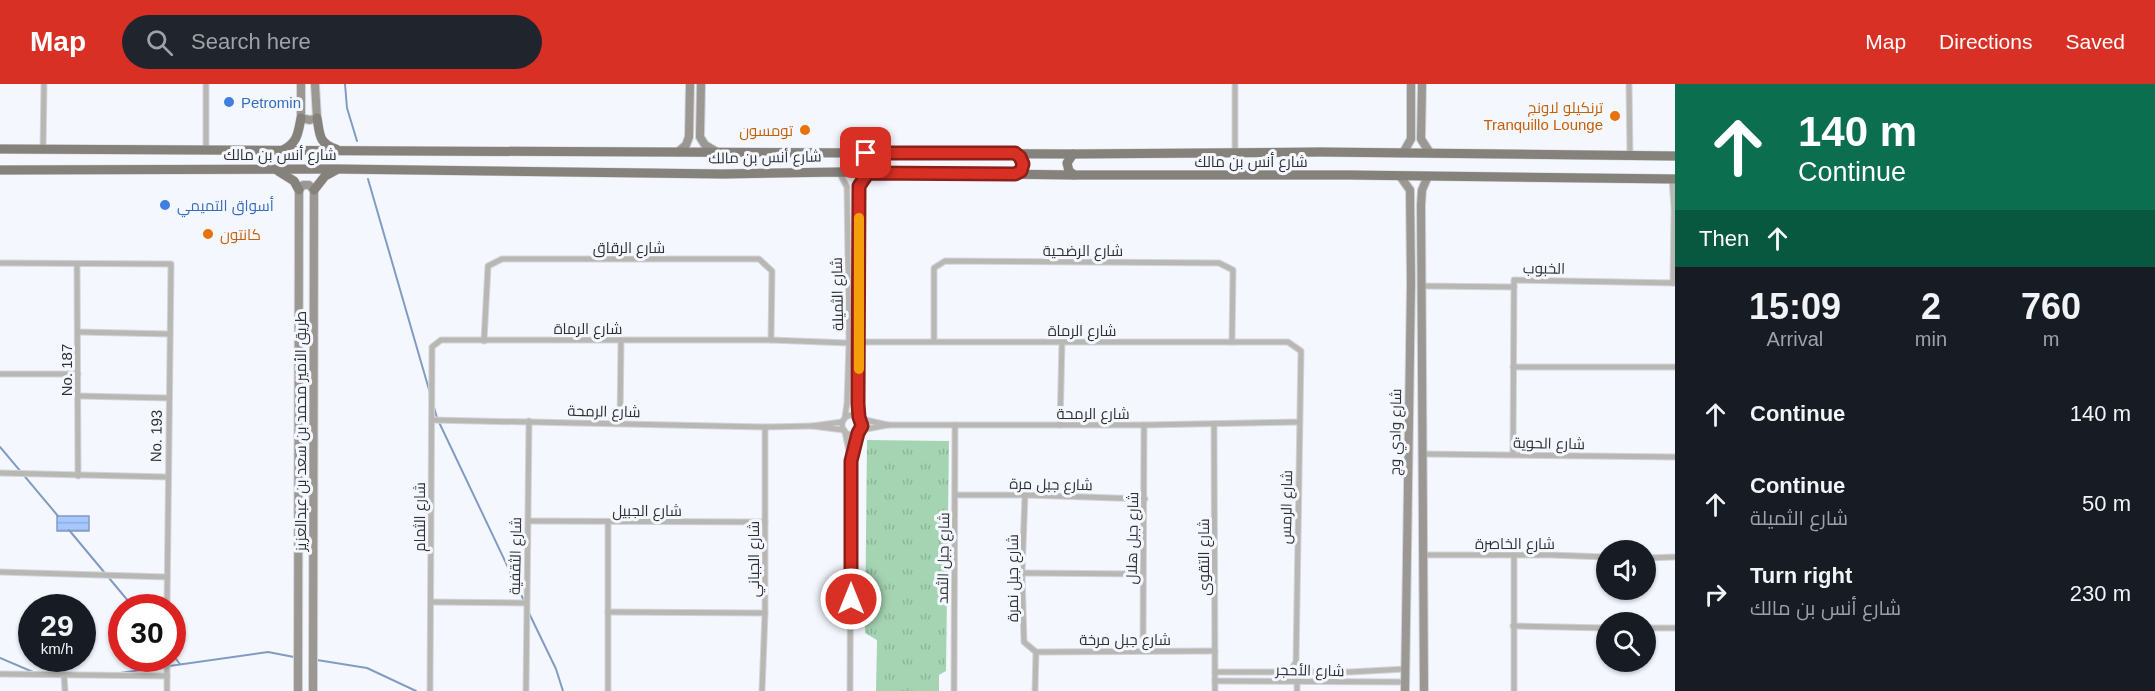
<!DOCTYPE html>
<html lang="en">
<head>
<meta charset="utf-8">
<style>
	:root { --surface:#171b24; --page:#20242c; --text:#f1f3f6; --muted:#9ea1a6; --accent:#d93025 }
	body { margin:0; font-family:Arial,Cairo,sans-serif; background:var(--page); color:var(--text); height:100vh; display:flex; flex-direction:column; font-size:22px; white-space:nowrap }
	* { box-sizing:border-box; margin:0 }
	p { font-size:20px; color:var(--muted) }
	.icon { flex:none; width:33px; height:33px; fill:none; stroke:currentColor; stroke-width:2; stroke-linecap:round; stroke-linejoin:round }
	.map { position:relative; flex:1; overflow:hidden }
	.details { display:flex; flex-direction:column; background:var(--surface); width:480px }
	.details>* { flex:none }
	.banner { background:#0b6e4f; color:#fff; overflow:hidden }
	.fabs { position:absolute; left:1596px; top:456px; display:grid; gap:12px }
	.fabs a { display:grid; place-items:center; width:60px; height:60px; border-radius:50%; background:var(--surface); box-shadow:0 2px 4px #0004; font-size:30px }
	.speed { position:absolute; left:18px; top:510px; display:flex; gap:12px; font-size:30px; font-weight:700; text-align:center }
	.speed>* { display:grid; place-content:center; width:78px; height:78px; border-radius:50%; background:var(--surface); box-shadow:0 2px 4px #0004; line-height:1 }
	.speed small { font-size:15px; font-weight:400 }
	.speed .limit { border:9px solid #d22; background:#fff; color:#111 }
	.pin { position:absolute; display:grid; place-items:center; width:51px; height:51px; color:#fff; margin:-26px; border-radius:12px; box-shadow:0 3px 9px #0006 }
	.me { position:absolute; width:66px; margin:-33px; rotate:0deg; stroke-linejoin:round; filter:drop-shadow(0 0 4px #0008) }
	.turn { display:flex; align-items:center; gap:21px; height:126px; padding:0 24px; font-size:27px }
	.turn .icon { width:78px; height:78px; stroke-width:2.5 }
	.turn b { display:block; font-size:42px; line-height:51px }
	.then { display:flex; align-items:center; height:57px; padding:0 24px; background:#0003; gap:12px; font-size:22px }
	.eta { display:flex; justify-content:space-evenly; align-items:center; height:102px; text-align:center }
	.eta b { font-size:36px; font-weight:700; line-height:42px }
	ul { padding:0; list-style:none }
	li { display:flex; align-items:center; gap:18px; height:90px; padding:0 24px }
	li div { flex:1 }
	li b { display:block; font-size:22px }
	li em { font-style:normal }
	header { display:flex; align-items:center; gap:36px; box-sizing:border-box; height:84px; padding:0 30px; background:var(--accent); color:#fff }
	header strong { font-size:28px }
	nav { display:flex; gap:33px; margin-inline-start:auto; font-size:21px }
	.search { width:420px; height:54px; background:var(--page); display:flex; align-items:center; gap:15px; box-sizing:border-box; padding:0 21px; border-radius:33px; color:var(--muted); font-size:22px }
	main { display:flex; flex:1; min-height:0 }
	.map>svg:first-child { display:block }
</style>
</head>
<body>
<header>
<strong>Map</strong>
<div class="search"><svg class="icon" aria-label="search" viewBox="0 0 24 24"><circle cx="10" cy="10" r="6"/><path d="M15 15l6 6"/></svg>Search here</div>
<nav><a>Map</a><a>Directions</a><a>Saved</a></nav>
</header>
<main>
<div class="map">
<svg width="1675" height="607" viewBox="0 0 1675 607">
	<defs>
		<pattern id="park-tufts" width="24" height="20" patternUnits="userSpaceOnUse" patternTransform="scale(1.5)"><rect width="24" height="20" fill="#a5d4b3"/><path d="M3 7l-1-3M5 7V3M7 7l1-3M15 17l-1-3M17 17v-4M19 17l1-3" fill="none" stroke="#8eb69b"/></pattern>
		<pattern id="water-rules" width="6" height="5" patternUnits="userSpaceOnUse" patternTransform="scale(1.5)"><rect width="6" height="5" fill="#a6c8ff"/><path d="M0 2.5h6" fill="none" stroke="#8facdb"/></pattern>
	</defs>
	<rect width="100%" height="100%" fill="#f4f8fe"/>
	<polygon fill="url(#park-tufts)" points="867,356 949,357 946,587 939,591 939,607 876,607 877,556 865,549"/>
	<rect fill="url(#water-rules)" stroke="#829bc2" stroke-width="1.5" x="57" y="432" width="32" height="15"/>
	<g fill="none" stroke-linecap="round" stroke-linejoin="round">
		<g stroke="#829bc2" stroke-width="2">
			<polyline points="345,0 347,24 357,57"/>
			<polyline points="368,95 430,309"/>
			<polyline points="434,323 437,334 525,519"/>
			<polyline points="0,363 58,432"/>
			<polyline points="69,446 134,524"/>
			<polyline points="528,527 556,585 563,607"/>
			<polyline points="172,570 180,580"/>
			<polyline points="0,574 33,588"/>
			<polyline points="317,576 367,584 416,607"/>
			<polyline points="120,589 268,568 294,573"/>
		</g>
		<defs>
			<g id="street">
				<polyline points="206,0 206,67"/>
				<polyline points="1629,0 1630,71"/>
				<polyline points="43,66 44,0"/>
				<polyline points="1235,70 1235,0"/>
				<polyline points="839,88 847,103 849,259 847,319 845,333"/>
				<polyline points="1672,95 1674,124 1673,199"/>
				<polyline points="0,179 171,180 167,524"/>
				<polyline points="77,180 78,392"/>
				<polyline points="1422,202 1514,203"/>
				<polyline points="78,248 170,250"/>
				<polyline points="484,257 488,182 502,175 759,175 772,187 771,256"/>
				<polyline points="934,257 934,184 945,177 1219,179 1233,186 1232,258"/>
				<polyline points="859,258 1288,258 1301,267 1296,578 1290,587"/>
				<polyline points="1513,283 1675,283"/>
				<polyline points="0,290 78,290"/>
				<polyline points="78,312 169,314"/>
				<circle cx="852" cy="341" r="10"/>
				<polyline points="859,333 859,102 868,89"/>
				<polyline points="432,336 765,343 812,342"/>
				<polyline points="842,338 812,342 844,346"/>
				<polyline points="620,339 621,256"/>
				<polyline points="1214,340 1215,607"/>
				<polyline points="888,341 1144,341 1299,338"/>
				<polyline points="1060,341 1062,258"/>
				<polyline points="861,346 888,341 861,335"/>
				<polyline points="845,348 851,377 858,349"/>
				<polyline points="1424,370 1675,373"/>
				<polyline points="1513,370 1514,196 1675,199"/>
				<polyline points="0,389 168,393"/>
				<polyline points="956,411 1025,411 1145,415"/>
				<polyline points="1025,411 1022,489 1024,558 1036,568 1035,607"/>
				<polyline points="529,437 765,438"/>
				<polyline points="608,438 608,607"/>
				<polyline points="1423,471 1551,471 1606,473"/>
				<polyline points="1514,471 1514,607"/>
				<polyline points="1646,474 1675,473"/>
				<polyline points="0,488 167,493"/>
				<polyline points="1022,489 1142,490"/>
				<polyline points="431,518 526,519"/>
				<polyline points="608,528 765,529"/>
				<polyline points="1513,542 1606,544"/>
				<polyline points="1646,544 1675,544"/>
				<polyline points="1143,567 1144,341"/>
				<polyline points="1036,568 1215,567"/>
				<polyline points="167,574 167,607"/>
				<polyline points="1215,588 1350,588 1405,585"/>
				<polyline points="0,590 167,592"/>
				<polyline points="64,591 65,607"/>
				<polyline points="1215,597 1405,598"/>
				<polyline points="1297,597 1297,607"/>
				<polyline points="430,607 432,263 441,256 771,256 849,259"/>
				<polyline points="526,607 529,337"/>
				<polyline points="762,607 765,529 765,343"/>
				<polyline points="850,607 851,377"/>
				<polyline points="954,607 955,341"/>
			</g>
			<g id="secondary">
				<polyline points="301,0 301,34 310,36 317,34 315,0"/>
				<polyline points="701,0 700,53 705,61 717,68"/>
				<polyline points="1422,0 1421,55 1430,69"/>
				<polyline points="678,68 686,61 689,53 690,0"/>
				<polyline points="1403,69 1411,55 1411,0"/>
				<polyline points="1400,92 1410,106 1411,198 1405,607"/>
				<polyline points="298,607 299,106 303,101 309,101 314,106 313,607"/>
				<polyline points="1424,607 1421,121 1422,106 1428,92"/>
			</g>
			<g id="primary">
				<path d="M317,34C320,50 318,59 336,65"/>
				<polyline points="0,65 1073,70 1320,68 1675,72"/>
				<path d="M283,66C298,58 298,49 301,34"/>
				<polyline points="1015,69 1020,73 1023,80 1021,87 1015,90"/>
				<polyline points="1073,70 1067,79 1069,87 1074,91"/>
				<polyline points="0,86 337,85 723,90 839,88 1074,91 1350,91 1675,95"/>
				<polyline points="278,87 294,97 299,106"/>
				<polyline points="314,106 325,92 336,86"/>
			</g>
		</defs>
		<use href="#street" stroke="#d1d4da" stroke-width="7"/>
		<use href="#secondary" stroke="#d1d4da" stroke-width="10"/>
		<use href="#primary" stroke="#d1d4da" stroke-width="10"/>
		<use href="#street" stroke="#b9b7b4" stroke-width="5"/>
		<use href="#secondary" stroke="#9b9793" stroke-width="8"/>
		<use href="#primary" stroke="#85817b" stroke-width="9"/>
	</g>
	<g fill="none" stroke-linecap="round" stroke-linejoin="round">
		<defs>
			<polyline id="route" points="851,515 851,377 858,349 862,342 859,333 858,320 859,102 868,89 1015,90 1021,87 1023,80 1020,73 1015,69 866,69"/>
		</defs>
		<use href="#route" stroke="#8d1f18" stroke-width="15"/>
		<use href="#route" stroke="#d93025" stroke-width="10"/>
		<polyline stroke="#f59e0b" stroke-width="10" points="859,285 859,134"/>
	</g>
	<g fill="#3f7fe0" stroke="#f4f8fe" stroke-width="2">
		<circle cx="229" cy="18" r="6"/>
		<circle cx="165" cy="121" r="6"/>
	</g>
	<g fill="#e8710a" stroke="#f4f8fe" stroke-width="2">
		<circle cx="1615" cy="32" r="6"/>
		<circle cx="805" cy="46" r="6"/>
		<circle cx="208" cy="150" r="6"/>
	</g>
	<g text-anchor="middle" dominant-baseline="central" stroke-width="6" stroke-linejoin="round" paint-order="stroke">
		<g font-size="15" fill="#366cbe" stroke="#f4f8fe" text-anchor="start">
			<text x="241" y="18">Petromin</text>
			<text x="177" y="121">أسواق التميمي</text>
		</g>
		<g font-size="15" fill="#c56008" stroke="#f4f8fe" text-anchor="end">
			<text x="1603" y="23">ترنكيلو لاونج<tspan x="1603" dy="17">Tranquillo Lounge</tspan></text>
			<text x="793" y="46">تومسون</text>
			<text x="220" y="150" text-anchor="start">كانتون</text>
		</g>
		<g font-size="15" fill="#2f3134" stroke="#f4f8fe">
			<text x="280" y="70">شارع أنس بن مالك</text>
			<text transform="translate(765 73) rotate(-1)">شارع أنس بن مالك</text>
			<text x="1251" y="77">شارع أنس بن مالك</text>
			<text x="629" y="163">شارع الرقاق</text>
			<text x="1083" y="166">شارع الرضحية</text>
			<text transform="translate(1544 184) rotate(1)">الخبوب</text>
			<text transform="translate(837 210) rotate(-91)">شارع الثميلة</text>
			<text x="588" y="244">شارع الرماة</text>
			<text x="1082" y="246">شارع الرماة</text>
			<text transform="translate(66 286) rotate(-90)">No. 187</text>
			<text transform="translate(604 327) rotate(1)">شارع الرمحة</text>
			<text x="1093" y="329">شارع الرمحة</text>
			<text transform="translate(300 347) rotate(-90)">طريق الأمير محمد بن سعد بن عبدالعزيز</text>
			<text transform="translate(1395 348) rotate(-89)">شارع وادي وج</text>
			<text transform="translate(156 352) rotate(-89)">No. 193</text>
			<text transform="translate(1549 359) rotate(1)">شارع الحوية</text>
			<text transform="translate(1051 400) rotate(1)">شارع جبل مرة</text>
			<text transform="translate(1286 423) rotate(-89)">شارع الرمس</text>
			<text x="647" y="426">شارع الجبيل</text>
			<text transform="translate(419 433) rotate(-90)">شارع الثمام</text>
			<text transform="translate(1132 454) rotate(-89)">شارع جبل هلال</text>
			<text x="1515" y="459">شارع الخاصرة</text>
			<text transform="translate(515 472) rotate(-89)">شارع الثقفية</text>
			<text transform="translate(1203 473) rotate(-90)">شارع التقوى</text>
			<text transform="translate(943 474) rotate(-89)">شارع جبل الثمد</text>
			<text transform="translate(753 475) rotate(-90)">شارع الجباني</text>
			<text transform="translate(1012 494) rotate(-90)">شارع جبل نمرة</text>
			<text x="1125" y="555">شارع جبل مرخة</text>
			<text transform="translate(1310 586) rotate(1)">شارع الأحجر</text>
		</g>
	</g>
</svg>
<div class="fabs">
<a><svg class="icon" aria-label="sound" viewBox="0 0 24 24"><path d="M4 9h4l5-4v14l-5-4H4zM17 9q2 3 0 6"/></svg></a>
<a><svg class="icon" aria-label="search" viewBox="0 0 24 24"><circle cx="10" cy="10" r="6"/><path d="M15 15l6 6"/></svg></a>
</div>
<div class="speed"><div>29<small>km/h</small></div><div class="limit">30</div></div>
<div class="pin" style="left:866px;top:69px;background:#d93025"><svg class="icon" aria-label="arrive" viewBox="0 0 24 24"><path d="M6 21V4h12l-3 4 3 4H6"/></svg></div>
<svg class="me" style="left:851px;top:515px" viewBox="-20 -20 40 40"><circle r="17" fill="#d93025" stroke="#fff" stroke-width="3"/><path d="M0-11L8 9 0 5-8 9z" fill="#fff"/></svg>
</div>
<section class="details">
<div class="banner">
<div class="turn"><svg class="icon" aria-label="ahead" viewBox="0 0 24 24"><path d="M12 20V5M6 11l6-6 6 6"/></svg><div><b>140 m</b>Continue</div></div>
<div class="then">Then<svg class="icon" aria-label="ahead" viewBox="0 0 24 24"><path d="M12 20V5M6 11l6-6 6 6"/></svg></div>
</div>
<div class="eta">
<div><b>15:09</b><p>Arrival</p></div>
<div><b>2</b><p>min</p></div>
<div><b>760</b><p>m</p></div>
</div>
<ul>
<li><svg class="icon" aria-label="ahead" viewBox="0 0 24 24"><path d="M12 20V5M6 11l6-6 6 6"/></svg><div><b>Continue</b></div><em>140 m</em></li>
<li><svg class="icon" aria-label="ahead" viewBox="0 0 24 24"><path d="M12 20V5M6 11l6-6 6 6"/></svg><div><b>Continue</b><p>شارع الثميلة</p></div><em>50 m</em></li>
<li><svg class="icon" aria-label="right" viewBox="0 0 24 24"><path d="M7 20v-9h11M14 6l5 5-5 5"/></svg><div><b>Turn right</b><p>شارع أنس بن مالك</p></div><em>230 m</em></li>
</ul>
</section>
</main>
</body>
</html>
